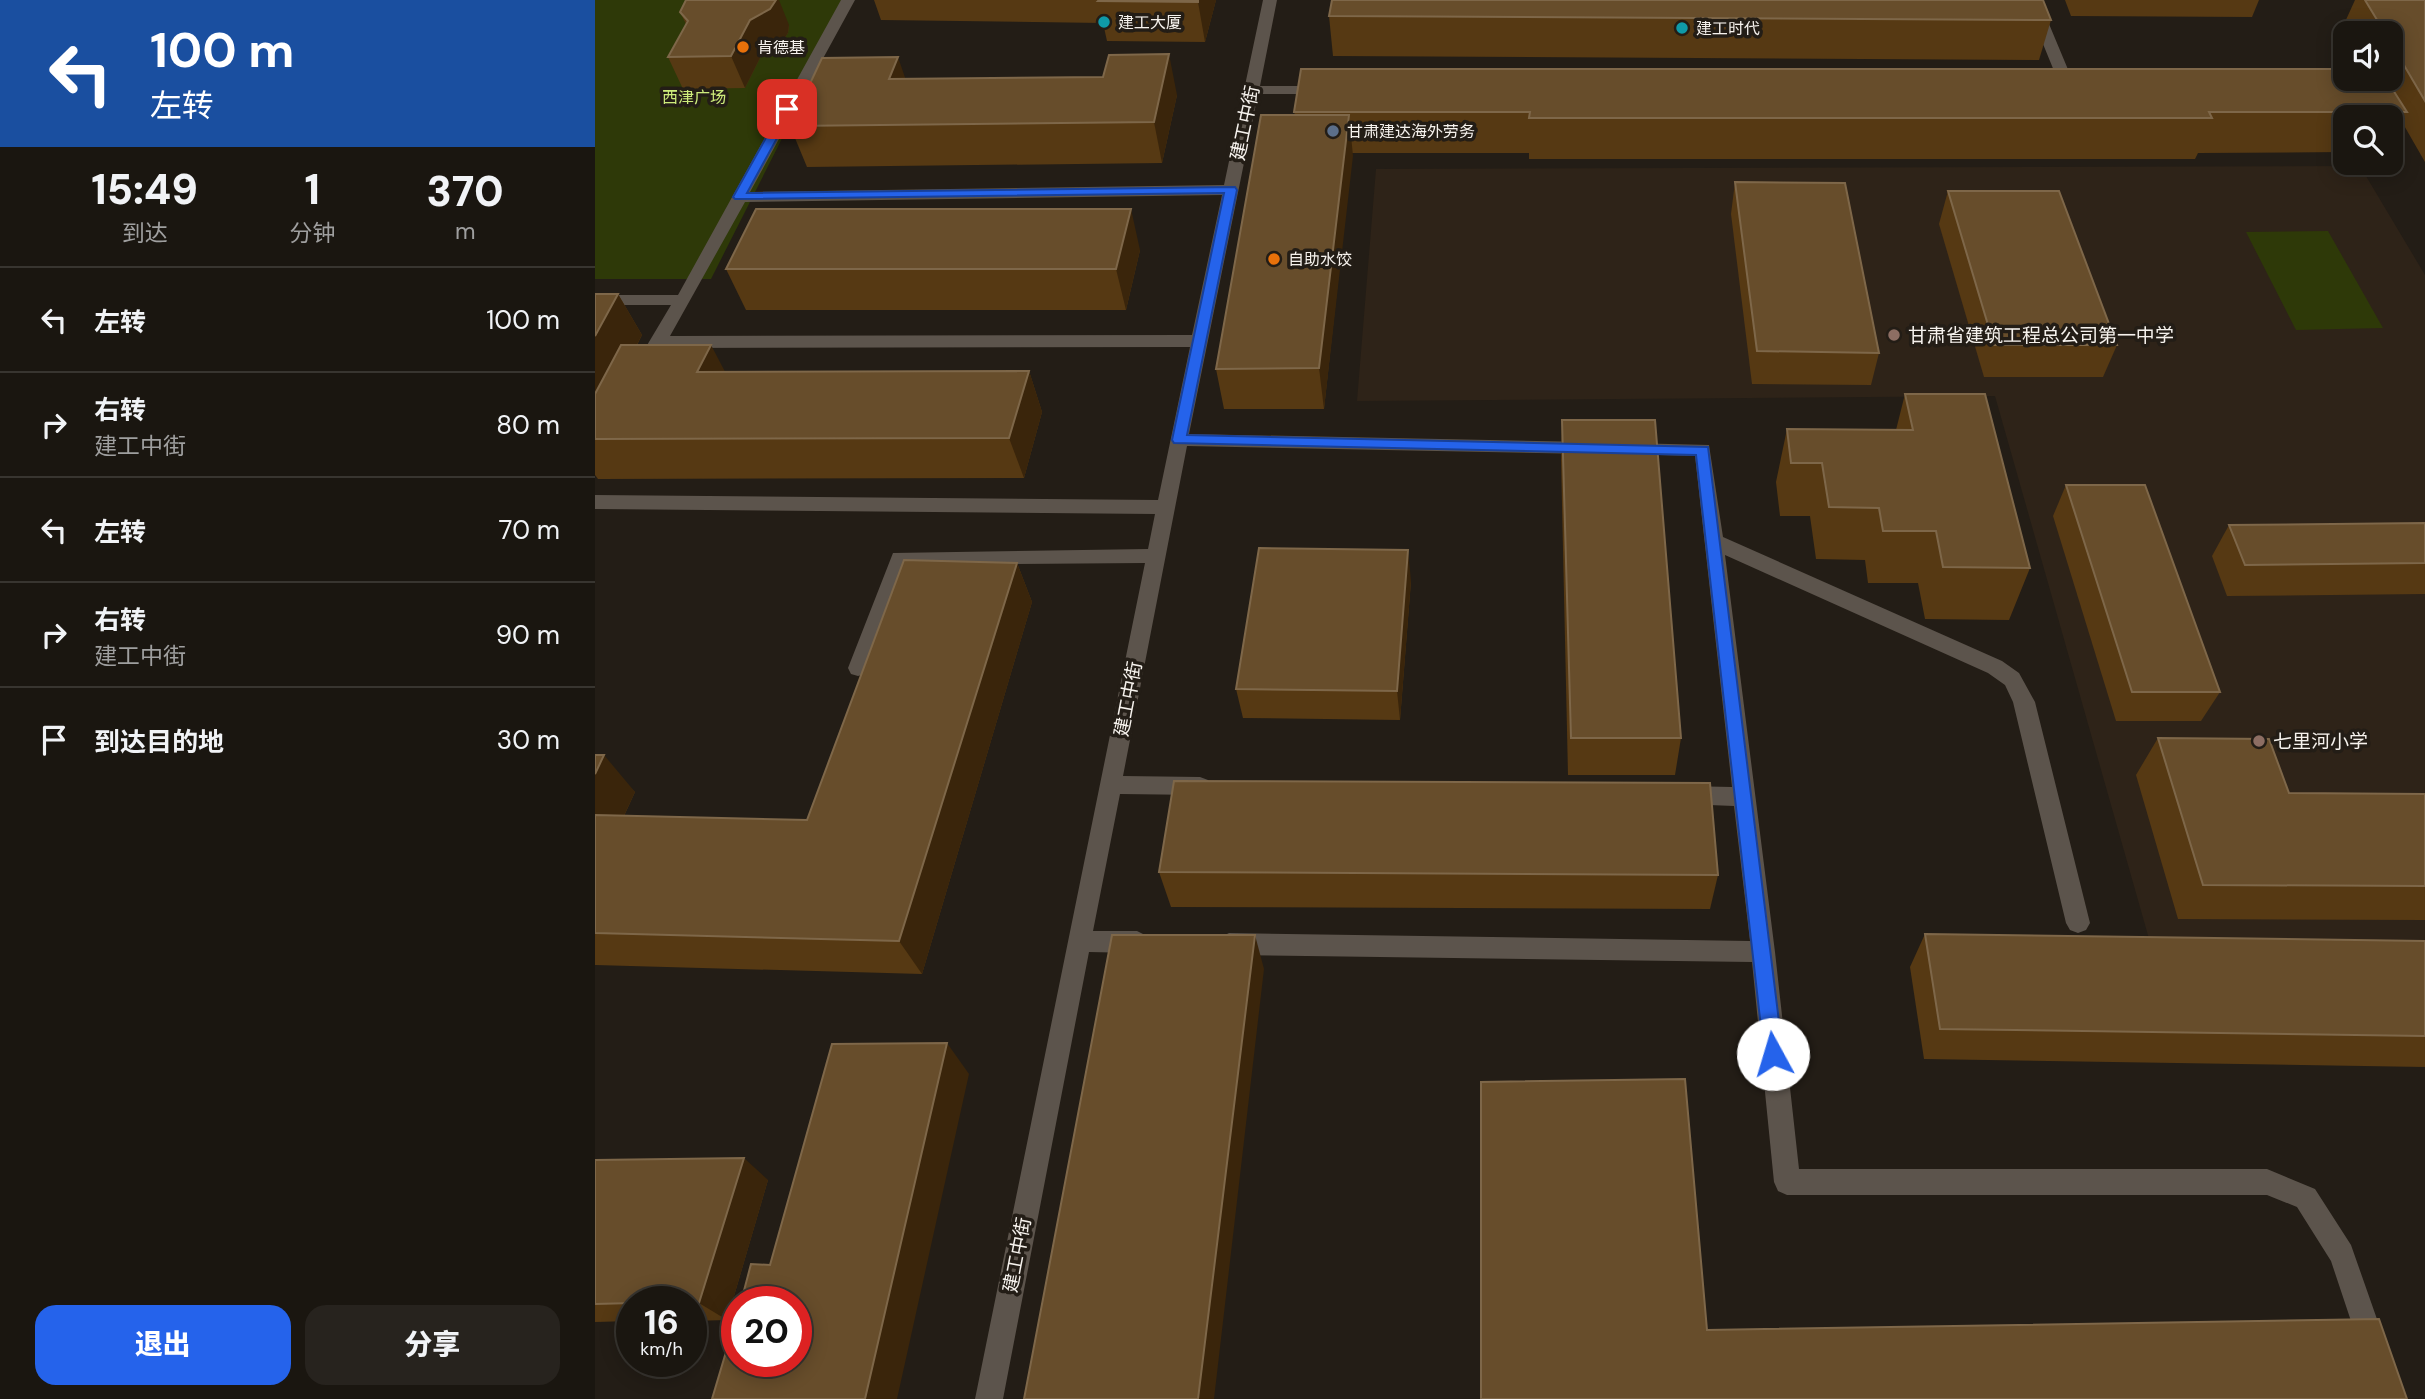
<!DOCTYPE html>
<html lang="zh">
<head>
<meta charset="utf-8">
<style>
	:root { --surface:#1a1610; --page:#27231e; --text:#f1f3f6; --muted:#9f9f9f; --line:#383530; --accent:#2563eb }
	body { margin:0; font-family:"DM Sans","Noto Sans SC",sans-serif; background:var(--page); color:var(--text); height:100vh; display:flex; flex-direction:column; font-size:26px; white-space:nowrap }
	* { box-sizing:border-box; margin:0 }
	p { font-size:23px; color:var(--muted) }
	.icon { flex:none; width:38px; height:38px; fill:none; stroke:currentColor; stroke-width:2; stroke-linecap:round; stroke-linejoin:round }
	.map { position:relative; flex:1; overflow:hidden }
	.sheet { display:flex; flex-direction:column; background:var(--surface); width:595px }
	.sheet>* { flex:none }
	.guide { background:#1a4fa0; color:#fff; overflow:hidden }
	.tools { position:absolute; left:1738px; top:21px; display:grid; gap:14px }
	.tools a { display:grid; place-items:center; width:70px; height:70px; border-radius:14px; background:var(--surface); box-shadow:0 4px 18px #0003,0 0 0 2px var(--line); font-size:35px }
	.speed { position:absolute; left:21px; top:1286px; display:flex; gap:14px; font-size:35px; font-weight:700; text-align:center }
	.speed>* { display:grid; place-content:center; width:91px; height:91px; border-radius:50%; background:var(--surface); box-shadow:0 4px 18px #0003,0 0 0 2px var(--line); line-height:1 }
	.speed small { font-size:18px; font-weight:400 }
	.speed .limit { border:10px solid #d22; background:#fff; color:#111 }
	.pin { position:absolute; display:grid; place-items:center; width:60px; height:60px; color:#fff; margin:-30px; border-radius:14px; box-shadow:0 4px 10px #0006 }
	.me { position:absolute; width:77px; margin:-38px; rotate:354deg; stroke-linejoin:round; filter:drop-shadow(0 0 5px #0008) }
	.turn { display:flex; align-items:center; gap:24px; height:147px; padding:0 35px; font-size:32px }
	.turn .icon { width:91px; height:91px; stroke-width:2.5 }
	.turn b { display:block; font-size:49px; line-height:60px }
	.eta { display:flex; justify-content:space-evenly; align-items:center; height:119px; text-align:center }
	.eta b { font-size:42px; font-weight:800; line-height:49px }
	.action { display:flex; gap:14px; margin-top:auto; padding:14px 35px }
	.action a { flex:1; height:80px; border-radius:21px; background:var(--accent); color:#fff; font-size:28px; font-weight:800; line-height:80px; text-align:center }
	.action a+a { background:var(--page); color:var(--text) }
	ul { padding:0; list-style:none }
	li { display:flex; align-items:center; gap:21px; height:105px; padding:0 35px; border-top:2px solid var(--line) }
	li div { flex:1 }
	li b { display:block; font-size:26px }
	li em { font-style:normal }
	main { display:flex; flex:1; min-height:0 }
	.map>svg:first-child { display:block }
</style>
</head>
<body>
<main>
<section class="sheet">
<div class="guide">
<div class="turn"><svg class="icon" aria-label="left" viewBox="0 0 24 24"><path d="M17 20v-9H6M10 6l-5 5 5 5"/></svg><div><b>100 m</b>左转</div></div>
</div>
<div class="eta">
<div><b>15:49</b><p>到达</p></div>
<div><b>1</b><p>分钟</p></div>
<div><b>370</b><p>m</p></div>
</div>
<ul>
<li><svg class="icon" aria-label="left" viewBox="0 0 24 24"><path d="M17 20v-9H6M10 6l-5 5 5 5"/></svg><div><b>左转</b></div><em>100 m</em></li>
<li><svg class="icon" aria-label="right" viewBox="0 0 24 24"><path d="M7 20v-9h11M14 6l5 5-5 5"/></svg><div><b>右转</b><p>建工中街</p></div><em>80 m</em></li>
<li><svg class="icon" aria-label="left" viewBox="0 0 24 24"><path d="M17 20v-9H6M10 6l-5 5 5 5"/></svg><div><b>左转</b></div><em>70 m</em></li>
<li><svg class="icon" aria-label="right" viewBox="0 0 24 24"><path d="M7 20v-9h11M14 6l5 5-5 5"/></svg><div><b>右转</b><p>建工中街</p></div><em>90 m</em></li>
<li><svg class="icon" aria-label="arrive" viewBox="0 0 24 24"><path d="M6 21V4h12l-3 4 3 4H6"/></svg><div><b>到达目的地</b></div><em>30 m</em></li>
</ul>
<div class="action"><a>退出</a><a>分享</a></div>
</section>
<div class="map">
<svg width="1830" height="1399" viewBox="0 0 1830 1399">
	<rect width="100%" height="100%" fill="#231d16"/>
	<polygon fill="#2e2318" points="1765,166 1830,275 1830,974 1562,967 1400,396 762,401 781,169"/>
	<g fill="#2e3908">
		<polygon points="0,0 257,0 116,279 0,279"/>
		<polygon points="1733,231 1788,328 1701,330 1651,232"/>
	</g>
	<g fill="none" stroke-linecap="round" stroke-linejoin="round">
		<g fill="#5c544c" fill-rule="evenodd">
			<path d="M246,0H260L155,192L629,185L668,0H682L665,86H732L739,90L732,94H663L594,434L995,442L1001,443L1004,448L1001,453L995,454L592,446L528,776L605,777L613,780L616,786L613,792L605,795L525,794L498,931H542L550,935L554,942L550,949L542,953L494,952L408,1399H380L550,563L312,565L270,674L263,676L256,674L253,668L298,553L553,549L560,514L0,509V495L563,500L595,347L68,348L63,356H51L48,352L76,305H0V295H83ZM627,195L597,335L75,336L150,202Z"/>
			<polygon points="1430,0 1444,0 1482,91 1480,94 1471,95 1464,91 1466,88"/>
			<polygon points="1034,443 1114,445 1128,537 1407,661 1424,673 1440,702 1495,923 1491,930 1483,933 1475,930 1471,923 1418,702 1410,685 1393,673 1130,555 1180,952 1204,1169 1672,1169 1720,1189 1756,1245 1810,1399 1782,1399 1736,1261 1702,1207 1672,1195 1192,1195 1183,1191 1179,1182 1157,962 634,955 626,951 622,944 626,937 634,933 1155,941 1139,806 1089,804 1081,802 1078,795 1081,788 1089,786 1137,787 1100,456 1028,454 1025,449 1028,444"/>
		</g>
	</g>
	<g fill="#563913">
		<polygon points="279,0 621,0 610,42 512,41 508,23 286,20"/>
		<polygon points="1470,0 1664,0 1657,17 1476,16"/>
		<polygon points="1760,0 1830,0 1830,162 1807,122 1796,144 1796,117 1750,117 1750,152 1603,153 1600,159 934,159 934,153 757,153 729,409 629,409 621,369 700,115 699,112 1750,79 1796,79 1796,33 1756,33 1750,22"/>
		<polygon points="85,12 194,25 193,33 188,40 168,52 150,88 88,89 73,57 91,24"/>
		<polygon points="734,16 1456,20 1444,60 738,56"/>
		<polygon points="311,79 582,95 567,163 212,167 195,126"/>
		<polygon points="1140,182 1284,353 1276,385 1157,384 1136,214"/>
		<polygon points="1353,191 1522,345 1508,377 1389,377 1344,224"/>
		<polygon points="545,250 531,310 151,310 131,269"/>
		<polygon points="0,294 23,294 47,335 42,345 130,372 434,371 447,412 429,478 3,479 0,475"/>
		<polygon points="1310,394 1435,568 1414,620 1330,619 1323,583 1273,583 1270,560 1221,559 1215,516 1185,516 1181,482 1192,429 1301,430"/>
		<polygon points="967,420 1086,738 1080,775 973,775 966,460"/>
		<polygon points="1471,485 1625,692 1606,721 1521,721 1458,516"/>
		<polygon points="1830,523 1830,594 1632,596 1617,556 1634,525"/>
		<polygon points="422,563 437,602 327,974 0,965 0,755 40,792 29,816 212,820"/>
		<polygon points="816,581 805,720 648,718 641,689"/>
		<polygon points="1563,738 1694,793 1830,794 1830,920 1583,919 1541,775"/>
		<polygon points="564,872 1123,875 1115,909 576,907"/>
		<polygon points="1330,934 1830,941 1830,1067 1329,1059 1315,967"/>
		<polygon points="0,1160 173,1180 132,1320 96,1321 96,1302 37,1302 37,1321 0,1322"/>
	</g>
	<g fill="#3a250b">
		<polygon points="181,0 184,0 194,25 193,33 188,40 168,52 150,88 136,56 155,20"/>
		<polygon points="603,0 621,0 610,42 603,2"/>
		<polygon points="574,54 582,95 567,163 559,122"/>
		<polygon points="303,57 317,98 294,79"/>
		<polygon points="754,115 758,156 729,409 724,368"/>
		<polygon points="536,209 545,250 531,310 521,269"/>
		<polygon points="23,294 47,335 0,423 0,336"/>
		<polygon points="116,345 137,385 102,372"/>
		<polygon points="434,371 447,412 429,478 414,438"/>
		<polygon points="813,550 816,581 805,720 802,691"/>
		<polygon points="422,563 437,602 327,974 304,941"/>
		<polygon points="9,755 40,792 13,850 0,836 0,774"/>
		<polygon points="660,935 669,969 619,1399 603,1399"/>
		<polygon points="352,1043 374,1074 302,1399 270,1399"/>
		<polygon points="149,1158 173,1180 132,1320 104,1303"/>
	</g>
	<g fill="#674d2b" stroke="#7e6749" stroke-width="2">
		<polygon points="91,0 181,0 175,9 155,20 136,56 73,57 93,21 85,12"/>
		<polygon points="504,0 603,0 603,2 503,1"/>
		<polygon points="737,0 1448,0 1456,20 734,16"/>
		<polygon points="1770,0 1830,0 1830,101 1796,43 1796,33 1790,33"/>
		<polygon points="574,54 559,122 195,126 227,58 303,57 294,79 508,77 514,55"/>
		<polygon points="706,69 1750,69 1750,79 1791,79 1812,112 1614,112 1617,118 934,118 935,112 699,112"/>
		<polygon points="666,115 754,115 724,368 621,369"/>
		<polygon points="1140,182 1250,183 1284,353 1162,351"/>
		<polygon points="1353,191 1464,191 1522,345 1399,345"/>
		<polygon points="161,209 536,209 521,269 131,269"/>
		<polygon points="0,294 23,294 0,336"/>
		<polygon points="26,345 116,345 102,372 434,371 414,438 0,439 0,394"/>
		<polygon points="1310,394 1390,394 1435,568 1348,567 1341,531 1288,531 1284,508 1234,507 1227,463 1196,463 1192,429 1318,430"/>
		<polygon points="967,420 1060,420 1086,738 976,738"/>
		<polygon points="1471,485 1550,485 1625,692 1537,692"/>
		<polygon points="1830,523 1830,563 1650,565 1634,525"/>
		<polygon points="664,548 813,550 802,691 641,689"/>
		<polygon points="309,560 422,563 304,941 0,933 0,815 212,820"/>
		<polygon points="1563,738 1674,739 1694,793 1830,794 1830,886 1608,885"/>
		<polygon points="0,755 9,755 0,774"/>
		<polygon points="579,781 1115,783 1123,875 564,872"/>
		<polygon points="1330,934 1830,941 1830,1036 1345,1029"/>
		<polygon points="517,935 660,935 603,1399 429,1399"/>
		<polygon points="352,1043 270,1399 117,1399 142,1315 142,1362 201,1362 201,1302 146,1302 156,1264 175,1265 237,1044"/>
		<polygon points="1090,1079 1112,1330 1784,1319 1812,1399 886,1399 886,1082"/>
		<polygon points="149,1158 104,1303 37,1302 37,1303 0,1304 0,1160"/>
	</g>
	<polygon fill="#2563eb" stroke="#184099" stroke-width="2" points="192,106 198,109 152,193 640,187 642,190 592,435 1113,447 1188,1054 1185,1061 1178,1063 1172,1061 1169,1054 1101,455 579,443 577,440 629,193 140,199 138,197 187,109"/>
	<g fill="#0f9aa8" stroke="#231d16" stroke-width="2.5">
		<circle cx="509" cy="22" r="7"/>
		<circle cx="1087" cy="28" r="7"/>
	</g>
	<g fill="#e8710a" stroke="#231d16" stroke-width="2.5">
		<circle cx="148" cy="47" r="7"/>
		<circle cx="679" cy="259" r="7"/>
	</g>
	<circle fill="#5c6f8a" stroke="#231d16" stroke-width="2.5" cx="738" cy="131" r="7"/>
	<g fill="#8d6e63" stroke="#231d16" stroke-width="2.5">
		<circle cx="1299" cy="335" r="7"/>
		<circle cx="1664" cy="741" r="7"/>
	</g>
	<g text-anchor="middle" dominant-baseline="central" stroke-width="7" stroke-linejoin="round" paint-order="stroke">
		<g font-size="16" fill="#f6f2ed" stroke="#231d16" text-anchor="start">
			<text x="523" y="22">建工大厦</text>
			<text x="1101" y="28">建工时代</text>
			<text x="162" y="47">肯德基</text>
			<text x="752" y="131">甘肃建达海外劳务</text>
			<text x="693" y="259">自助水饺</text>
		</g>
		<g font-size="16" fill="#cdec7b" stroke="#231d16">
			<text x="99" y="97">西津广场</text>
		</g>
		<g font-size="19" fill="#f6f2ed" stroke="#231d16">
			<text transform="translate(650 123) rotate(-78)">建工中街</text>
			<text transform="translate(533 699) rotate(-79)">建工中街</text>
			<text transform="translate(422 1255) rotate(-79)">建工中街</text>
		</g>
		<g font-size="19" fill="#f6f2ed" stroke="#231d16" text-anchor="start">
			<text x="1313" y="335">甘肃省建筑工程总公司第一中学</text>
			<text x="1678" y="741">七里河小学</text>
		</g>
	</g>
</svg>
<div class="tools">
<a><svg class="icon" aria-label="sound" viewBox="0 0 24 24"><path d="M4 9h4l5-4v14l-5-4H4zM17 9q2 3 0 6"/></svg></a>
<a><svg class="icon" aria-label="search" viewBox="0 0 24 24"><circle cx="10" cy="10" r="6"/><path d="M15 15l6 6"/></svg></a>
</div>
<div class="speed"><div>16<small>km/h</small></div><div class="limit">20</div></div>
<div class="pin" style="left:192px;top:109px;background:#d93025"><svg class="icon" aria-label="arrive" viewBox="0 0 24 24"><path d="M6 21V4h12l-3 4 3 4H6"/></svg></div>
<svg class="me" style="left:1178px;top:1054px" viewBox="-20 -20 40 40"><circle r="19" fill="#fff"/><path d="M0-13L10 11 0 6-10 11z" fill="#2563eb"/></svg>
</div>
</main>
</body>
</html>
